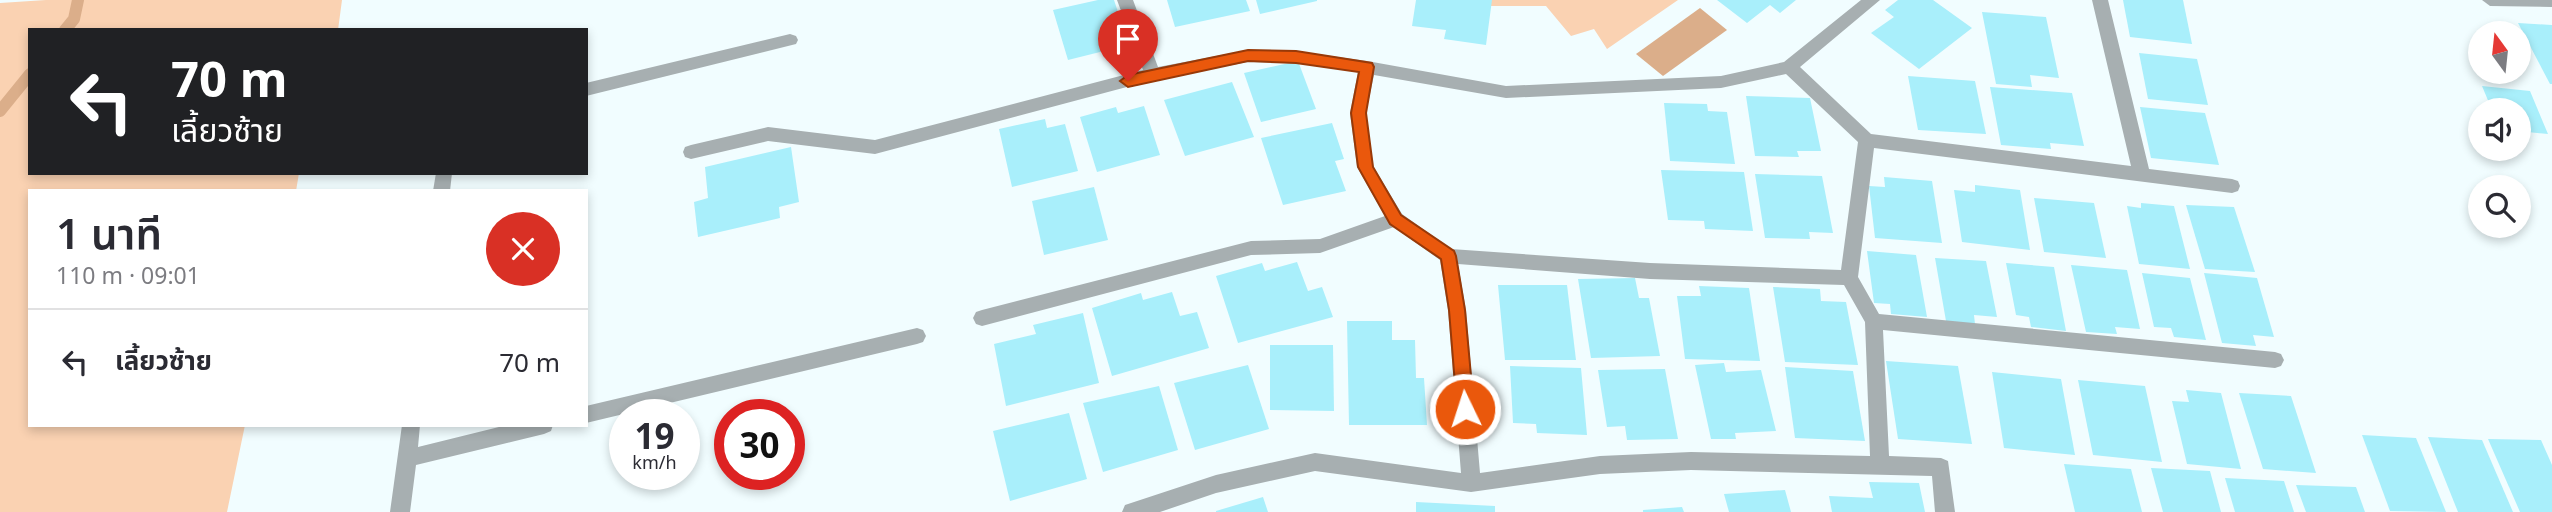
<!DOCTYPE html>
<html lang="th">
<head>
<meta charset="utf-8">
<style>
	:root { --surface:#fff; --page:#f2f2f3; --text:#2b2b33; --muted:#7c7c81; --line:#e1e1e2 }
	body { margin:0; font-family:"Noto Sans","Noto Sans Thai",sans-serif; background:var(--page); color:var(--text); height:100vh; display:flex; flex-direction:column; font-size:26px; white-space:nowrap }
	* { box-sizing:border-box; margin:0 }
	p { font-size:23px; color:var(--muted) }
	.icon { flex:none; width:38px; height:38px; fill:none; stroke:currentColor; stroke-width:2; stroke-linecap:round; stroke-linejoin:round }
	.map { position:relative; flex:1; overflow:hidden }
	.sheet { position:absolute; left:28px; top:189px; width:560px; height:238px; display:flex; flex-direction:column; background:var(--surface); border-radius:0px; box-shadow:0 4px 10px #0003 }
	.sheet>* { flex:none }
	.banner { position:absolute; left:28px; top:28px; width:560px; height:147px; border-radius:0px; box-shadow:0 4px 10px #0003; background:#202124; color:#fff; overflow:hidden }
	.needle { width:46px; rotate:345deg }
	.fabs { position:absolute; left:2468px; top:21px; display:grid; gap:14px }
	.fabs a { display:grid; place-items:center; width:63px; height:63px; border-radius:50%; background:var(--surface); box-shadow:0 4px 10px #0003; font-size:35px }
	.speed { position:absolute; left:609px; top:399px; display:flex; gap:14px; font-size:35px; font-weight:700; text-align:center }
	.speed>* { display:grid; place-content:center; width:91px; height:91px; border-radius:50%; background:var(--surface); box-shadow:0 4px 10px #0003; line-height:1 }
	.speed small { font-size:18px; font-weight:400 }
	.speed .limit { border:10px solid #d22; background:#fff; color:#111 }
	.pin { position:absolute; display:grid; place-items:center; width:60px; height:60px; color:#fff; margin:-72px -30px; border-radius:50% 50% 50% 0; rotate:-45deg; box-shadow:0 0 7px #0007 }
	.pin .icon { rotate:45deg }
	.me { position:absolute; width:77px; margin:-38px; rotate:356deg; stroke-linejoin:round; filter:drop-shadow(0 0 5px #0008) }
	.turn { display:flex; align-items:center; gap:24px; height:147px; padding:0 28px; font-size:32px }
	.turn .icon { width:91px; height:91px; stroke-width:2.5 }
	.turn b { display:block; font-size:49px; line-height:60px }
	.round { display:grid; place-items:center; flex:none; width:74px; height:74px; border-radius:37px; background:var(--page) }
	.head { display:flex; align-items:center; justify-content:space-between; height:119px; padding:0 28px }
	h1 { font-size:42px; font-weight:600; line-height:52px }
	ul { padding:0; list-style:none }
	li { display:flex; align-items:center; gap:21px; height:105px; padding:0 28px; border-top:2px solid var(--line) }
	li div { flex:1 }
	li b { display:block; font-size:26px }
	li em { font-style:normal }
	.map>svg:first-child { display:block }
</style>
</head>
<body>
<div class="map">
<svg width="2552" height="512" viewBox="0 0 2552 512">
	<rect width="100%" height="100%" fill="#f1fdff"/>
	<g fill="#fad2b2">
		<polygon points="46,0 342,0 338,30 30,30 30,173 299,173 296,191 30,191 30,425 245,425 227,512 0,512 0,3"/>
		<polygon points="1421,0 1678,0 1607,49 1594,29 1571,36 1546,6 1457,6"/>
	</g>
	<polygon fill="#dbae8a" points="1700,8 1727,30 1663,76 1636,54"/>
	<g fill="none" stroke-linecap="round" stroke-linejoin="round">
		<g stroke="#dbae8a" stroke-width="12">
			<polyline points="65,30 74,19 78,0"/>
			<polyline points="0,111 30,74"/>
		</g>
	</g>
	<g fill="#a9effb">
		<polygon points="1098,0 1114,0 1127,39 1106,44 1108,50 1068,60 1053,10"/>
		<polygon points="1167,0 1246,0 1250,11 1175,27"/>
		<polygon points="1256,0 1317,0 1317,1 1260,14"/>
		<polygon points="1416,0 1492,0 1486,45 1444,39 1446,30 1412,26"/>
		<polygon points="1717,0 1796,0 1780,13 1770,5 1747,23"/>
		<polygon points="1898,0 1933,0 1972,28 1919,69 1871,33 1894,17 1885,10"/>
		<polygon points="2123,0 2183,0 2192,44 2130,37"/>
		<polygon points="1982,12 2046,17 2059,78 2030,75 2032,87 1996,84"/>
		<polygon points="2518,23 2552,25 2552,84 2550,84"/>
		<polygon points="2139,53 2197,59 2208,105 2148,99"/>
		<polygon points="1298,61 1316,109 1261,122 1244,73"/>
		<polygon points="1908,76 1975,81 1986,134 1918,130"/>
		<polygon points="1232,82 1254,137 1185,156 1164,100"/>
		<polygon points="2482,86 2530,91 2548,134 2518,131 2518,110 2492,110"/>
		<polygon points="1990,87 2072,93 2084,146 2050,143 2051,149 2001,145"/>
		<polygon points="1746,96 1810,98 1821,151 1797,151 1799,157 1755,156"/>
		<polygon points="1664,103 1707,104 1708,111 1727,112 1735,164 1670,161"/>
		<polygon points="1144,106 1160,155 1097,172 1080,117 1116,107 1118,113"/>
		<polygon points="2140,107 2205,113 2219,165 2151,158"/>
		<polygon points="1045,119 1047,128 1065,124 1078,171 1012,187 999,129"/>
		<polygon points="1332,123 1344,159 1335,161 1346,191 1283,205 1261,138"/>
		<polygon points="791,147 799,202 779,207 780,218 698,237 694,202 708,198 705,167"/>
		<polygon points="1661,170 1744,172 1753,231 1705,229 1704,221 1668,220"/>
		<polygon points="1755,174 1822,176 1833,233 1809,232 1810,239 1765,238"/>
		<polygon points="1884,177 1932,181 1942,243 1875,238 1869,186 1885,187"/>
		<polygon points="1975,185 2020,190 2030,250 1962,242 1954,190 1975,192"/>
		<polygon points="1094,187 1108,240 1044,255 1032,201"/>
		<polygon points="2034,198 2094,203 2106,258 2044,252"/>
		<polygon points="2141,203 2174,206 2190,269 2139,264 2127,206 2141,208"/>
		<polygon points="2186,205 2234,207 2255,272 2205,269"/>
		<polygon points="1867,251 1916,255 1927,317 1891,314 1890,304 1874,303"/>
		<polygon points="1935,258 1986,261 1997,317 1974,315 1975,324 1946,321"/>
		<polygon points="1297,262 1308,291 1322,287 1333,317 1238,343 1216,276 1262,263 1265,271"/>
		<polygon points="2006,263 2054,267 2066,331 2031,327 2029,317 2016,315"/>
		<polygon points="2071,265 2127,270 2140,329 2115,327 2117,334 2086,332"/>
		<polygon points="2142,273 2190,278 2206,340 2174,337 2171,328 2154,327"/>
		<polygon points="2204,273 2257,278 2274,337 2253,335 2256,346 2222,343"/>
		<polygon points="1635,278 1639,298 1649,298 1660,356 1591,358 1578,279"/>
		<polygon points="1498,285 1567,285 1576,360 1505,360"/>
		<polygon points="1699,286 1749,288 1760,361 1685,359 1677,296 1701,296"/>
		<polygon points="1773,287 1820,289 1821,301 1846,302 1858,365 1785,362"/>
		<polygon points="1172,292 1180,316 1197,312 1209,348 1112,376 1092,308 1141,293 1143,300"/>
		<polygon points="1083,313 1099,383 1006,406 994,344 1036,334 1033,325"/>
		<polygon points="1347,321 1392,321 1392,340 1415,340 1416,378 1424,378 1427,425 1349,425"/>
		<polygon points="1270,345 1333,345 1334,411 1270,410"/>
		<polygon points="1886,361 1958,366 1972,444 1898,439"/>
		<polygon points="1724,363 1726,372 1761,370 1776,431 1735,433 1736,439 1711,439 1695,365"/>
		<polygon points="1248,365 1269,429 1195,450 1174,383"/>
		<polygon points="1510,366 1581,368 1587,435 1537,433 1536,424 1513,423"/>
		<polygon points="1785,367 1853,371 1865,441 1795,438"/>
		<polygon points="1665,369 1678,439 1627,440 1625,426 1607,427 1598,370"/>
		<polygon points="1992,372 2061,379 2075,455 2004,448"/>
		<polygon points="2078,380 2145,386 2162,462 2093,455"/>
		<polygon points="1159,386 1178,450 1103,472 1083,403"/>
		<polygon points="2186,390 2221,393 2241,469 2187,464 2172,401 2189,402"/>
		<polygon points="2239,393 2291,396 2316,473 2263,469"/>
		<polygon points="1069,413 1087,479 1010,501 993,431"/>
		<polygon points="2362,435 2416,438 2446,512 2390,511"/>
		<polygon points="2428,437 2482,440 2513,512 2458,512"/>
		<polygon points="2488,439 2541,440 2552,465 2552,512 2520,512"/>
		<polygon points="2064,464 2131,469 2142,512 2075,512"/>
		<polygon points="2151,468 2210,471 2221,512 2163,512"/>
		<polygon points="2225,478 2284,481 2294,512 2235,512"/>
		<polygon points="1869,482 1919,483 1925,512 1832,512 1829,496 1873,498"/>
		<polygon points="2296,485 2356,487 2365,512 2306,512"/>
		<polygon points="1785,490 1791,512 1729,512 1724,494"/>
		<polygon points="1263,497 1268,512 1216,512 1216,511"/>
		<polygon points="1416,502 1495,506 1495,512 1416,512"/>
		<polygon points="1682,507 1684,512 1643,512 1643,510"/>
	</g>
	<g fill="none" stroke-linecap="round" stroke-linejoin="round">
		<g fill="#a7afb1" fill-rule="evenodd">
			<path d="M1117,0H1133L1158,67L1248,50L1295,51L1367,61L1506,86L1721,76L1784,62L1861,0H1880L1800,67L1871,134L2131,166L2092,0H2108L2149,169L2232,179L2238,181L2240,186L2238,191L2232,193L1874,148L1858,277L1879,314L2275,352L2281,354L2284,360L2281,366L2275,368L1883,330L1889,456L1941,458L1948,461L1955,512H1935L1932,476L1691,470L1600,474L1471,492L1315,471L1216,493L1160,512H1122L1125,505L1216,475L1315,453L1461,473L1448,310L1440,260L1394,227L1320,253L1251,255L982,326L976,324L973,318L976,312L982,310L1251,241L1320,239L1385,216L1357,167L1350,113L1358,72L1295,63L1248,62L1153,80L875,154L768,141L691,159L685,157L683,152L685,147L691,145L768,127L875,140L1143,70ZM1786,74L1858,142L1841,270L1650,263L1451,249L1402,214L1373,166L1366,113L1374,75L1506,98L1721,88ZM1458,264L1650,279L1844,285L1865,322L1870,456L1691,452L1600,456L1480,473L1466,310Z"/>
			<polygon points="2482,0 2552,0 2552,7 2490,6"/>
			<polygon points="790,34 796,36 798,40 796,44 586,96 586,83"/>
			<polygon points="436,173 452,173 450,191 433,191"/>
			<polygon points="917,328 923,330 926,336 923,342 917,344 586,423 586,406"/>
			<polygon points="402,425 420,425 418,447 507,425 553,425 551,431 544,434 416,465 410,512 390,512"/>
		</g>
	</g>
	<polygon fill="#ea580c" stroke="#983908" stroke-width="2" points="1248,50 1296,51 1372,63 1374,67 1366,113 1373,167 1401,215 1454,251 1456,256 1465,310 1474,409 1471,414 1465,416 1459,414 1457,409 1449,310 1441,259 1390,224 1358,167 1351,113 1359,72 1296,63 1248,61 1128,87 1120,81 1128,75"/>
</svg>
<div class="fabs">
<a><svg class="needle" viewBox="-14 -14 28 28"><path d="M0-13l5 13h-10z" fill="#e53935"/><path d="M0 13l5-13h-10z" fill="#7c7c81"/></svg></a>
<a><svg class="icon" aria-label="sound" viewBox="0 0 24 24"><path d="M4 9h4l5-4v14l-5-4H4zM17 9q2 3 0 6"/></svg></a>
<a><svg class="icon" aria-label="search" viewBox="0 0 24 24"><circle cx="10" cy="10" r="6"/><path d="M15 15l6 6"/></svg></a>
</div>
<div class="speed"><div>19<small>km/h</small></div><div class="limit">30</div></div>
<div class="pin" style="left:1128px;top:81px;background:#d93025"><svg class="icon" aria-label="arrive" viewBox="0 0 24 24"><path d="M6 21V4h12l-3 4 3 4H6"/></svg></div>
<svg class="me" style="left:1465px;top:409px" viewBox="-20 -20 40 40"><circle r="17" fill="#ea580c" stroke="#fff" stroke-width="3"/><path d="M0-11L8 9 0 5-8 9z" fill="#fff"/></svg>
<div class="banner">
<div class="turn"><svg class="icon" aria-label="left" viewBox="0 0 24 24"><path d="M17 20v-9H6M10 6l-5 5 5 5"/></svg><div><b>70 m</b>เลี้ยวซ้าย</div></div>
</div>
<section class="sheet">
<div class="head"><div><h1>1 นาที</h1><p>110 m · 09:01</p></div><a class="round" style="background:#d93025;color:#fff"><svg class="icon" aria-label="close" viewBox="0 0 24 24"><path d="M6 6l12 12M18 6L6 18"/></svg></a></div>
<ul>
<li><svg class="icon" aria-label="left" viewBox="0 0 24 24"><path d="M17 20v-9H6M10 6l-5 5 5 5"/></svg><div><b>เลี้ยวซ้าย</b></div><em>70 m</em></li>
</ul>
</section>
</div>
</body>
</html>
